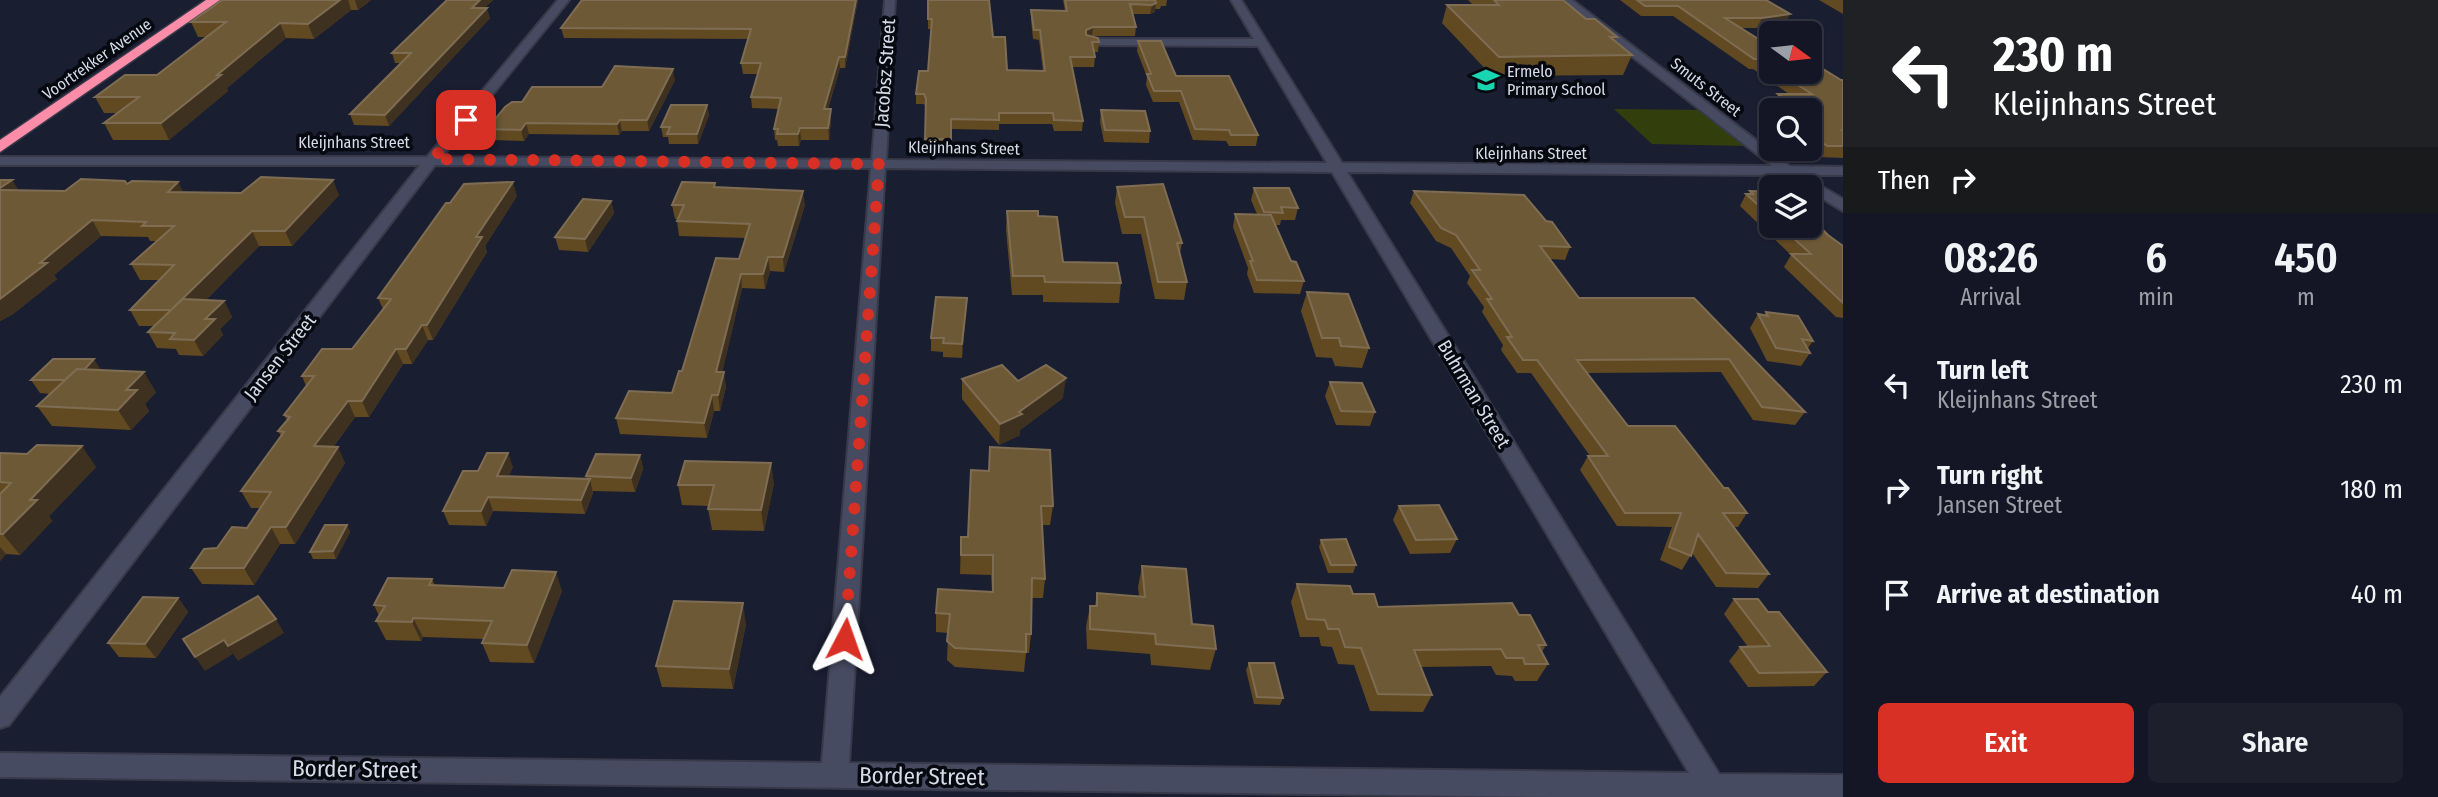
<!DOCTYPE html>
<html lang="en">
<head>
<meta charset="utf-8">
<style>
	:root { --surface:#141625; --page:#1d1f2d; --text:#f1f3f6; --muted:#9d9fa7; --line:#333542; --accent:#d93025 }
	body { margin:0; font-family:"Fira Sans Condensed",sans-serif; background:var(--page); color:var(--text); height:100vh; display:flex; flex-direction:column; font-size:26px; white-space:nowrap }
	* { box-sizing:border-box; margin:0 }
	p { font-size:23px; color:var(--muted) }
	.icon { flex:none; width:38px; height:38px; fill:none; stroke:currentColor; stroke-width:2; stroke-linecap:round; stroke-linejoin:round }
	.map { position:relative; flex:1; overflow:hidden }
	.drawer { display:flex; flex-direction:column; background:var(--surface); width:595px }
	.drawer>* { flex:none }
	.top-card { background:#202124; color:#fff; overflow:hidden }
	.needle { width:46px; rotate:105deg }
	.buttons { position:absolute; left:1759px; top:21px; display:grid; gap:14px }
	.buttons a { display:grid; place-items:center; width:63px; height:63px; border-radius:10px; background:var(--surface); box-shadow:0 2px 5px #0004,0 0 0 2px var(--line); font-size:35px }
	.pin { position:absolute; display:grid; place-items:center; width:60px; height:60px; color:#fff; margin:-30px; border-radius:14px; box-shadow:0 4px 10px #0006 }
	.me { position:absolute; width:77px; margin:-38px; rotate:4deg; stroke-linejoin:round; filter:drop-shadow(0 0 5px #0008) }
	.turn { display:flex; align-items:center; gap:24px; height:147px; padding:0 35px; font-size:32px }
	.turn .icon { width:91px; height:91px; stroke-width:2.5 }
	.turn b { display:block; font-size:49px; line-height:60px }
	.then { display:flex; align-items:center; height:66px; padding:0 35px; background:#0003; gap:14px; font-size:26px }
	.eta { display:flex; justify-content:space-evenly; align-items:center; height:119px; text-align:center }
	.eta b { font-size:42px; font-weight:600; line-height:49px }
	.action { display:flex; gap:14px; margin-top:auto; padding:14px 35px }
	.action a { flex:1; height:80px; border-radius:10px; background:var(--accent); color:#fff; font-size:28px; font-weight:600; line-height:80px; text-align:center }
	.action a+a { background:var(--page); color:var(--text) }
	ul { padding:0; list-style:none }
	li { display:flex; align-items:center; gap:21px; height:105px; padding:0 35px }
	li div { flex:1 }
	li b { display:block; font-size:26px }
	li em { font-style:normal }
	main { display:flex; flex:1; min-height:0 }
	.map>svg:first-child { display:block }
</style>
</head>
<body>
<main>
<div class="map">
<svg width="1843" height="797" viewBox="0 0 1843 797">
	<rect width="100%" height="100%" fill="#1a1e31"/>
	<polygon fill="#323f0d" points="1614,109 1702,110 1745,146 1652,144"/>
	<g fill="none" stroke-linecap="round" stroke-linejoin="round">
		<defs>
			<path id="street" d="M558,0H569L442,157L872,160L885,0H895L886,160L1327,163L1258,46L1092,45L1086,42L1092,39H1254L1231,0H1241L1342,163L1772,166L1560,0H1572L1790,166L1843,167V175H1802L1843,199V211L1810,191V187H1802L1783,175L1347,172L1719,774L1843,775V797H1551L0,777V753L822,763L871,168L435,165L9,725L0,728V697L420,165H0V157H427ZM885,168L1332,172L1689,773L849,763Z"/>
			<polygon id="highway" points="206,0 220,0 0,152 0,140"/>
		</defs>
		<use href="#street" stroke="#383a4a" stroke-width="4"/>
		<use href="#highway" stroke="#383a4a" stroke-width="3"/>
		<use href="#street" fill="#464b62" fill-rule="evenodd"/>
		<use href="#highway" fill="#fb8da9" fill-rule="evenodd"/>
	</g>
	<g fill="#614922">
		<polygon points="222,0 371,0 358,10 351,10 314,39 286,38 227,88 228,91 169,140 113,140 104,123 117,113 104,113 95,97 157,75 207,37 198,37 191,22"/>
		<polygon points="447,0 493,0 484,8 490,18 389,126 354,125 350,114 401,63 395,63 392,53"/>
		<polygon points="582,0 858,0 845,68 840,68 828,109 831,121 829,140 801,140 799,146 778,146 777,140 775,140 774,129 779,109 752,108 751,97 758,74 743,74 741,63 748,39 564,38 561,28"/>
		<polygon points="928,0 993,37 1007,70 1043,71 1039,40 1033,39 1031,20 1031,10 1065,11 1063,0 1167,0 1166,6 1161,6 1160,9 1155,9 1155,12 1150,14 1133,14 1136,27 1135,36 1092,36 1099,42 1098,52 1094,52 1095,57 1094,67 1072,67 1083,121 1082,131 1054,131 1052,124 999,124 999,130 951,129 951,150 925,150 926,109 924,104 916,104 916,94 928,71 931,29 928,29"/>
		<polygon points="1468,0 1563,0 1586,19 1617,37 1615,42 1632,55 1623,75 1492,76 1442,23 1447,5 1473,5"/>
		<polygon points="1620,0 1766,0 1785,24 1757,28 1741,28 1771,47 1771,72 1810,72 1843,80 1843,158 1820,157 1809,149 1810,110 1779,110 1772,105 1778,94 1789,94 1753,69 1749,69 1673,16 1641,16"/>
		<polygon points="1819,0 1843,0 1843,14"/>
		<polygon points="1138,41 1176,76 1258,135 1256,146 1229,146 1226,141 1193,140 1179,102 1153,102 1146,85 1147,77 1137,51"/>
		<polygon points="675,80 649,131 622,131 619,135 529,134 524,141 490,140 487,129 522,102 602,87"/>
		<polygon points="707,105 709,115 698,144 669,144 668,137 663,137 661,127"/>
		<polygon points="1101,110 1150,131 1149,143 1104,142 1100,122"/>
		<polygon points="0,180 12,180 18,190 65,191 127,184 183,192 339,195 292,246 259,246 206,300 224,301 232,317 220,329 223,335 203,356 179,355 176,349 157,348 148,332 154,326 139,326 130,310 159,280 140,280 131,264 157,241 150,241 148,237 101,236 54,275 57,279 13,314 0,321"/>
		<polygon points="716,187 805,205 784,272 770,271 765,289 742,288 722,372 726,387 720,411 714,411 707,438 620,434 616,418 672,393 739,259 746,238 679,236 677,221 678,219 675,219 672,205"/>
		<polygon points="1117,187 1182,243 1180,253 1187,282 1184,300 1155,299 1141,234 1122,234 1115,203"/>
		<polygon points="1254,188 1298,208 1295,220 1281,220 1280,225 1275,225 1291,261 1304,281 1300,294 1254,293 1247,274 1248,268 1233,227 1235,214 1257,214 1251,200"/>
		<polygon points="1414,191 1546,221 1570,247 1565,260 1550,259 1579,298 1694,298 1805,412 1795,425 1753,420 1721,372 1587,373 1628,426 1724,488 1747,513 1738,527 1733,527 1769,574 1758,588 1716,587 1692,553 1682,570 1660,560 1672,527 1617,526 1580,470 1588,456 1590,456 1531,373 1517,373 1501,350 1503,345 1482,312 1484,307 1467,283 1470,276 1451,248 1436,241 1410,203"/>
		<polygon points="1750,191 1771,192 1771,226 1810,226 1828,235 1843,246 1843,318 1836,317 1784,267 1791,255 1740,206 1746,194 1749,194"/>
		<polygon points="517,196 485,246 487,252 433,340 428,340 412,364 403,364 369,417 355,417 334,446 345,463 295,544 280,544 254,585 202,584 191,568 247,528 260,508 251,508 241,491 281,436 278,431 287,420 284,415 306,386 302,376 352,349 383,309 378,298"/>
		<polygon points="611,201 614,213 588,252 559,250 555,237"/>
		<polygon points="1007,211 1038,216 1063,262 1121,283 1119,303 1043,302 1043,295 1012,295 1006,230"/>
		<polygon points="1307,292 1369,348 1362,368 1335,366 1332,358 1316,357 1301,311"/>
		<polygon points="967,298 962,358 943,357 943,352 931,351 931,338"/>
		<polygon points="1766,312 1813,341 1808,348 1810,353 1801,366 1767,361 1750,328 1758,314 1764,315"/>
		<polygon points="101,370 156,392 145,404 149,411 131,430 52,426 37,406 51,394 40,393 31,380"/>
		<polygon points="962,379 1018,381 1063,398 1020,430 1020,435 999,445 962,399"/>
		<polygon points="1330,382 1375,412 1370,426 1336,425 1325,396"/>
		<polygon points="990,447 1053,506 1050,525 1042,525 1045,579 1043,598 1032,598 1031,634 1029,653 1026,653 1024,672 955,667 947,660 948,633 936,632 936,613 992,592 991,575 960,574 961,537 968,537 989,471"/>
		<polygon points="0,453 96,467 49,516 52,521 20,555 6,554 0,561"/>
		<polygon points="640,455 643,469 635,492 593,491 593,493 585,514 493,511 486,526 449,525 443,511 478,471 513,467 508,477 587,479 586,476"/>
		<polygon points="774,483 764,531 712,530 708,509 709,506 682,505 678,485"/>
		<polygon points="1399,506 1457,539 1450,553 1410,554 1393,520"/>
		<polygon points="347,525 350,532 336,559 313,559 310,552"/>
		<polygon points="1321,540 1356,565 1353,573 1328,573 1319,547"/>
		<polygon points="1142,566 1192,624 1216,649 1210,670 1151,665 1150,654 1087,649 1086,627 1090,606 1095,606 1097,593 1139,596 1138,587"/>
		<polygon points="432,579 435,586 562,591 534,663 490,662 482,643 484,639 423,637 421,641 386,640 376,621 379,616 374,605"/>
		<polygon points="1297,584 1353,594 1378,607 1519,615 1546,645 1542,652 1548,664 1537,681 1515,681 1512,676 1496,675 1491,666 1421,667 1432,695 1423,712 1370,711 1354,665 1338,664 1332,647 1321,646 1319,637 1300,637 1291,602"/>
		<polygon points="178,598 188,612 156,658 119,657 108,643"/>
		<polygon points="1734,599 1768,612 1827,672 1814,686 1748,687 1729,661 1740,647 1748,647 1724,614"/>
		<polygon points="746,624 733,689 662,687 656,666"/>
		<polygon points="1249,663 1283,698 1280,705 1254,704 1246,670"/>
	</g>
	<g fill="#3f311f">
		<polygon points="340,0 348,0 351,10 314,39 308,24"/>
		<polygon points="355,0 371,0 358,10"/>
		<polygon points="480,0 493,0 474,18 472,8"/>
		<polygon points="856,0 858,0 845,68 845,57"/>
		<polygon points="1156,3 1155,12 1150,14 1152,5"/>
		<polygon points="487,8 490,18 389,126 385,115"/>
		<polygon points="1790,14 1785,24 1757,28 1762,18"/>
		<polygon points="280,23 286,38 227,88 228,91 169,140 161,123"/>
		<polygon points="1093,27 1092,36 1085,40 1086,30"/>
		<polygon points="839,57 840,68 824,121 824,109"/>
		<polygon points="673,69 675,80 649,131 647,120"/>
		<polygon points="707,105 709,115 698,144 697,134"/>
		<polygon points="831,109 831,121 829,140 828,128"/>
		<polygon points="620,120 622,131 619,135 617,124"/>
		<polygon points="526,123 529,134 524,141 521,130"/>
		<polygon points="800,128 801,140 799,146 798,134"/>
		<polygon points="12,180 21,194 0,193 0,188"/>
		<polygon points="333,180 339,195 292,246 285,231"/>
		<polygon points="178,182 186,197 168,192"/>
		<polygon points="513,182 517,196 485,246 487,252 433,340 427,325 476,237"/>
		<polygon points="803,191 805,205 784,272 783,257"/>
		<polygon points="611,201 614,213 588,252 585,239"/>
		<polygon points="92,220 101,236 54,275 57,279 13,314 0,321 0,299 40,263"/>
		<polygon points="252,231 259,246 181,325 172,309"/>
		<polygon points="768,257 770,271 765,289 763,274"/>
		<polygon points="741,274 742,288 719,387 716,372"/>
		<polygon points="967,298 966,312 962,358 962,344"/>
		<polygon points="224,301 232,317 220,329 223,335 203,356 194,340 205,319"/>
		<polygon points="422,325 428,340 412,364 406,349"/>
		<polygon points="396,349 403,364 369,417 362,401"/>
		<polygon points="94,359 103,373 73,381"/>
		<polygon points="144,372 156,392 145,404 149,411 131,430 118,410 126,390"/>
		<polygon points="724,372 726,387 720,411 718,395"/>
		<polygon points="1066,378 1063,398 1020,430 1020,435 999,445 1000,424 1019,412"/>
		<polygon points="712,395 714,411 707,438 704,423"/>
		<polygon points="348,401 355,417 322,462 314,446"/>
		<polygon points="82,446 96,467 49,516 52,521 20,555 3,534 30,500"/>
		<polygon points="338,447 345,463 295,544 286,527"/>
		<polygon points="508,453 513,467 502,490 497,476"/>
		<polygon points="640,455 643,469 635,492 631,478"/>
		<polygon points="771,463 774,483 764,531 761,510"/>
		<polygon points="590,479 593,493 585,514 581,500"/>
		<polygon points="488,497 493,511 486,526 481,511"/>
		<polygon points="347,525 350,532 336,559 333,551"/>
		<polygon points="271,527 280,544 254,585 244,568"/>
		<polygon points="0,547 6,554 0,561"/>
		<polygon points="556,572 562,591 534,663 527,645"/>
		<polygon points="178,598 188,612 156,658 145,644"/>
		<polygon points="743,603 746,624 733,689 729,669"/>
		<polygon points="413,618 423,637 421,641 412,622"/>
		<polygon points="276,619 284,633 238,661 228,646"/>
		<polygon points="224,640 233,654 205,671 195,657"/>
	</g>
	<g fill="#6e5937" stroke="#7e6d53" stroke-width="2">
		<polygon points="222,0 340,0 308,24 280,23 217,75 221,75 161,123 104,123 139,97 95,97 125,75 157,75 226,22 191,22"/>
		<polygon points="447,0 480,0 472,8 487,8 385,115 350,114 411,53 392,53"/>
		<polygon points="582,0 856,0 845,57 839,57 824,109 831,109 828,128 800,128 798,134 777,134 778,129 774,129 781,98 751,97 761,63 741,63 751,29 561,28"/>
		<polygon points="928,0 989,0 993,37 1005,37 1007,70 1045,71 1040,30 1034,30 1031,10 1067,11 1065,0 1155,0 1156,3 1152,5 1130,4 1136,27 1093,27 1086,30 1086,35 1098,38 1099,42 1092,42 1095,57 1070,57 1083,121 1054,120 1053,113 999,113 999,120 951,119 951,139 925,139 926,99 924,94 916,94 919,71 928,71 932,19 928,19"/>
		<polygon points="1494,0 1563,0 1586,19 1595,19 1617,37 1610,37 1632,55 1499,57 1447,5 1499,5"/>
		<polygon points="1637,0 1766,0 1790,14 1762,18 1725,18 1771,47 1771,67 1759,59 1754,59 1678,6 1645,6"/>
		<polygon points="1138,41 1161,41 1176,76 1229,76 1258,135 1231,135 1229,130 1195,129 1181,91 1154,91 1147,74 1151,74"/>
		<polygon points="1810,61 1841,80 1843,80 1843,130 1841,130 1843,131 1843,146 1827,146 1810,133 1810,110 1800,110 1778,94 1812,94 1778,72 1810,72"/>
		<polygon points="615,66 673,69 647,120 620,120 617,124 526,123 521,130 487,129 505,107 512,102 522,102 532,87 602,87"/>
		<polygon points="671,105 707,105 697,134 667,134 670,127 661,127"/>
		<polygon points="1101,110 1145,111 1150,131 1105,130"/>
		<polygon points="261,177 333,180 285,231 252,231 172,309 183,299 224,301 205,319 215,319 194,340 170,339 175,333 148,332 171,310 130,310 174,265 131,264 174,226 142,226 146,222 92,220 40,263 47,263 0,299 0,190 65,191 81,179 125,181 127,184 132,181 178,182 168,192 241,193"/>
		<polygon points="0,180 12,180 0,188"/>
		<polygon points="513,182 476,237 482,237 427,325 422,325 406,349 396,349 362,401 348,401 314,446 338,447 286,527 271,527 244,568 191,568 204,549 217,548 232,527 247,528 271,492 241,491 284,432 278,431 290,417 284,415 314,376 302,376 322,349 352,349 391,299 378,298 446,203 450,203 464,184"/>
		<polygon points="682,182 715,183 714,187 803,191 783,257 768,257 763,274 741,274 716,372 724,372 718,395 712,395 704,423 616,418 629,391 672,393 679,371 682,371 716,258 739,259 750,224 677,221 684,205 672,205"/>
		<polygon points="1163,184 1182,243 1177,243 1187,282 1158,282 1144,217 1125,217 1117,187"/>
		<polygon points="1254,188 1289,188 1298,208 1281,207 1283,213 1264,212"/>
		<polygon points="1414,191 1524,195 1546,221 1552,222 1570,247 1540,246 1579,298 1694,298 1805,412 1762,407 1729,359 1577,360 1628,426 1675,426 1724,488 1728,488 1747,513 1723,513 1769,574 1726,573 1698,534 1691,556 1669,547 1681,513 1625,513 1588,456 1608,456 1537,360 1523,360 1507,337 1512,337 1487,299 1492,299 1472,270 1480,270 1456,235 1441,228"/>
		<polygon points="1750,191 1771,192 1771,217 1746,194 1753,194"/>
		<polygon points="583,199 611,201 585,239 555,237"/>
		<polygon points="1007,211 1038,211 1038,216 1057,217 1063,262 1117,263 1121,283 1045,282 1044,276 1013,276"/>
		<polygon points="1235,214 1271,215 1291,261 1296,262 1304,281 1257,280 1250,261 1253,261"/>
		<polygon points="1810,217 1828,235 1843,246 1843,303 1791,254 1811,254 1780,226 1810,226"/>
		<polygon points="1307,292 1348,294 1369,348 1341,346 1339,338 1322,338"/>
		<polygon points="936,297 967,298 962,344 943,343 944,338 931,338"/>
		<polygon points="1766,312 1798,316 1813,341 1802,339 1810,353 1776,348 1758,314 1768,316"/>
		<polygon points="53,359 94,359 84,370 77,369 65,380 31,380"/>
		<polygon points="1002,365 1018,381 1046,365 1066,378 1019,412 1022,414 1000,424 962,379"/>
		<polygon points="77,369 144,372 126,390 137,390 118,410 37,406"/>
		<polygon points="1330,382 1362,383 1375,412 1341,411"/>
		<polygon points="37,445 82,446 30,500 37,500 3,534 0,534 0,494 11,483 0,482 0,453 27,454"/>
		<polygon points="990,447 1050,450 1053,506 1041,506 1045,579 1032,578 1031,634 1026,634 1026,652 955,648 947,641 950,614 936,613 938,589 993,592 993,555 961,555 961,537 968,537 971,470 989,471"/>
		<polygon points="487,453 508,453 497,476 590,479 581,500 488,497 481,511 443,511 463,471 478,471"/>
		<polygon points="596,454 640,455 631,478 586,476"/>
		<polygon points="685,461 771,463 761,510 708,509 714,485 678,485"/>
		<polygon points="1439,505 1457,539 1416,540 1399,506"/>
		<polygon points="325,525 347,525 333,551 310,552"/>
		<polygon points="1346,539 1356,565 1331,565 1321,540"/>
		<polygon points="1142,566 1186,569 1192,624 1213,626 1216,649 1156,644 1155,634 1090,629 1090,606 1097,606 1097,593 1145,597"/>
		<polygon points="512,570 556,572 527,645 482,643 492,621 413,618 412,622 376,621 385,606 374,605 388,578 432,579 429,585 504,588"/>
		<polygon points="1297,584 1350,586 1353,594 1374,594 1378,607 1512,603 1519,615 1530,615 1546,645 1538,645 1548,664 1525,664 1523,658 1506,658 1501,649 1414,650 1432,695 1378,694 1361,648 1345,647 1339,629 1328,629 1325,620 1307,619"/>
		<polygon points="258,596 276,619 228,646 224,640 195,657 183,639"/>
		<polygon points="143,597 178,598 145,644 108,643"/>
		<polygon points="1734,599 1758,599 1768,612 1779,612 1827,672 1759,673 1740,647 1770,646"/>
		<polygon points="674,601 743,603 729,669 656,666"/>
		<polygon points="1249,663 1274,663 1283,698 1257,697"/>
	</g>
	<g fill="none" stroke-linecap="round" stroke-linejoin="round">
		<polyline stroke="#d93025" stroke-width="12" stroke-dasharray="0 21.6" points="466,120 433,159 879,164 845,639"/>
	</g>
	<defs>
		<symbol id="school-bare" viewBox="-9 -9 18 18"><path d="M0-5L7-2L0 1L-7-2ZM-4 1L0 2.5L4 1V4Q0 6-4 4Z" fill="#1ad5b2" stroke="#070911" stroke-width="2.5" paint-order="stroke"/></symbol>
	</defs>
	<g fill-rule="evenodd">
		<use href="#school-bare" x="1467" y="61" width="38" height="38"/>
	</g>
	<g text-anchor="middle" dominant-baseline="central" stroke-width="7" stroke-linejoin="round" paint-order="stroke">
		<g font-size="16" fill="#d7dbe8" stroke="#070911">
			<text transform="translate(97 59) rotate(-35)">Voortrekker Avenue</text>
			<text transform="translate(1706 87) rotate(38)">Smuts Street</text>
			<text x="354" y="142">Kleijnhans Street</text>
			<text transform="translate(964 148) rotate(1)">Kleijnhans Street</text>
			<text x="1531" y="153">Kleijnhans Street</text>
		</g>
		<g font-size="16" fill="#d7dbe8" stroke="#070911" text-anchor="start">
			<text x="1507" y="71">Ermelo<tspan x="1507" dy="18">Primary School</tspan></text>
		</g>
		<g font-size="19" fill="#d7dbe8" stroke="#070911">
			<text transform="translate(885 73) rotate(-86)">Jacobsz Street</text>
			<text transform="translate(280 357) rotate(-52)">Jansen Street</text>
			<text transform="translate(1474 394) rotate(59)">Buhrman Street</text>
		</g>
		<g font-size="23" fill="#d7dbe8" stroke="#070911">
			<text transform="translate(355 769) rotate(1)">Border Street</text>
			<text transform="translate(922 776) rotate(1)">Border Street</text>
		</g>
	</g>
</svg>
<div class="buttons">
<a><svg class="needle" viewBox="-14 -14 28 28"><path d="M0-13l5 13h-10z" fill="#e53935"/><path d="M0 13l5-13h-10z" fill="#9d9fa7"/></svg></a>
<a><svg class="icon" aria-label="search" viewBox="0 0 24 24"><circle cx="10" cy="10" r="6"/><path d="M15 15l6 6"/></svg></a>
<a><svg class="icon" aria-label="layers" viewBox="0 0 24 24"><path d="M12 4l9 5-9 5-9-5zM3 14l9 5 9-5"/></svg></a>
</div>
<div class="pin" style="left:466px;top:120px;background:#d93025"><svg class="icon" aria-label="arrive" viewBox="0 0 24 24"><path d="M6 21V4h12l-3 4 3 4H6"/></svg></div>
<svg class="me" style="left:845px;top:639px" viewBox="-20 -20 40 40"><path d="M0-17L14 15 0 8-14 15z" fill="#d93025" stroke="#fff" stroke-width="4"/></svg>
</div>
<section class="drawer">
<div class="top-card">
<div class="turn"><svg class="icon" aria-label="left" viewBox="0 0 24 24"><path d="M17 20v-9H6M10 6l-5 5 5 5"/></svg><div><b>230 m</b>Kleijnhans Street</div></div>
<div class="then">Then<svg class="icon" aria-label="right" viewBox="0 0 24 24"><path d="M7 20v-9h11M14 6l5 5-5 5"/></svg></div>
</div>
<div class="eta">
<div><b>08:26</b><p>Arrival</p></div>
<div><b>6</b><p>min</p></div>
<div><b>450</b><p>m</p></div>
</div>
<ul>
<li><svg class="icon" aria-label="left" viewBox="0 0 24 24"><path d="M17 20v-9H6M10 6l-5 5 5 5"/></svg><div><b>Turn left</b><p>Kleijnhans Street</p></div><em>230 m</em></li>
<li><svg class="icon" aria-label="right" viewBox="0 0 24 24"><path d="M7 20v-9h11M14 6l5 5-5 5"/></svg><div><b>Turn right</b><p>Jansen Street</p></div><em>180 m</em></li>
<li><svg class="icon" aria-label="arrive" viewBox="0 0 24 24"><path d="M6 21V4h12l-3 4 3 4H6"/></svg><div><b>Arrive at destination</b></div><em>40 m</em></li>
</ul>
<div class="action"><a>Exit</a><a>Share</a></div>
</section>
</main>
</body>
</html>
